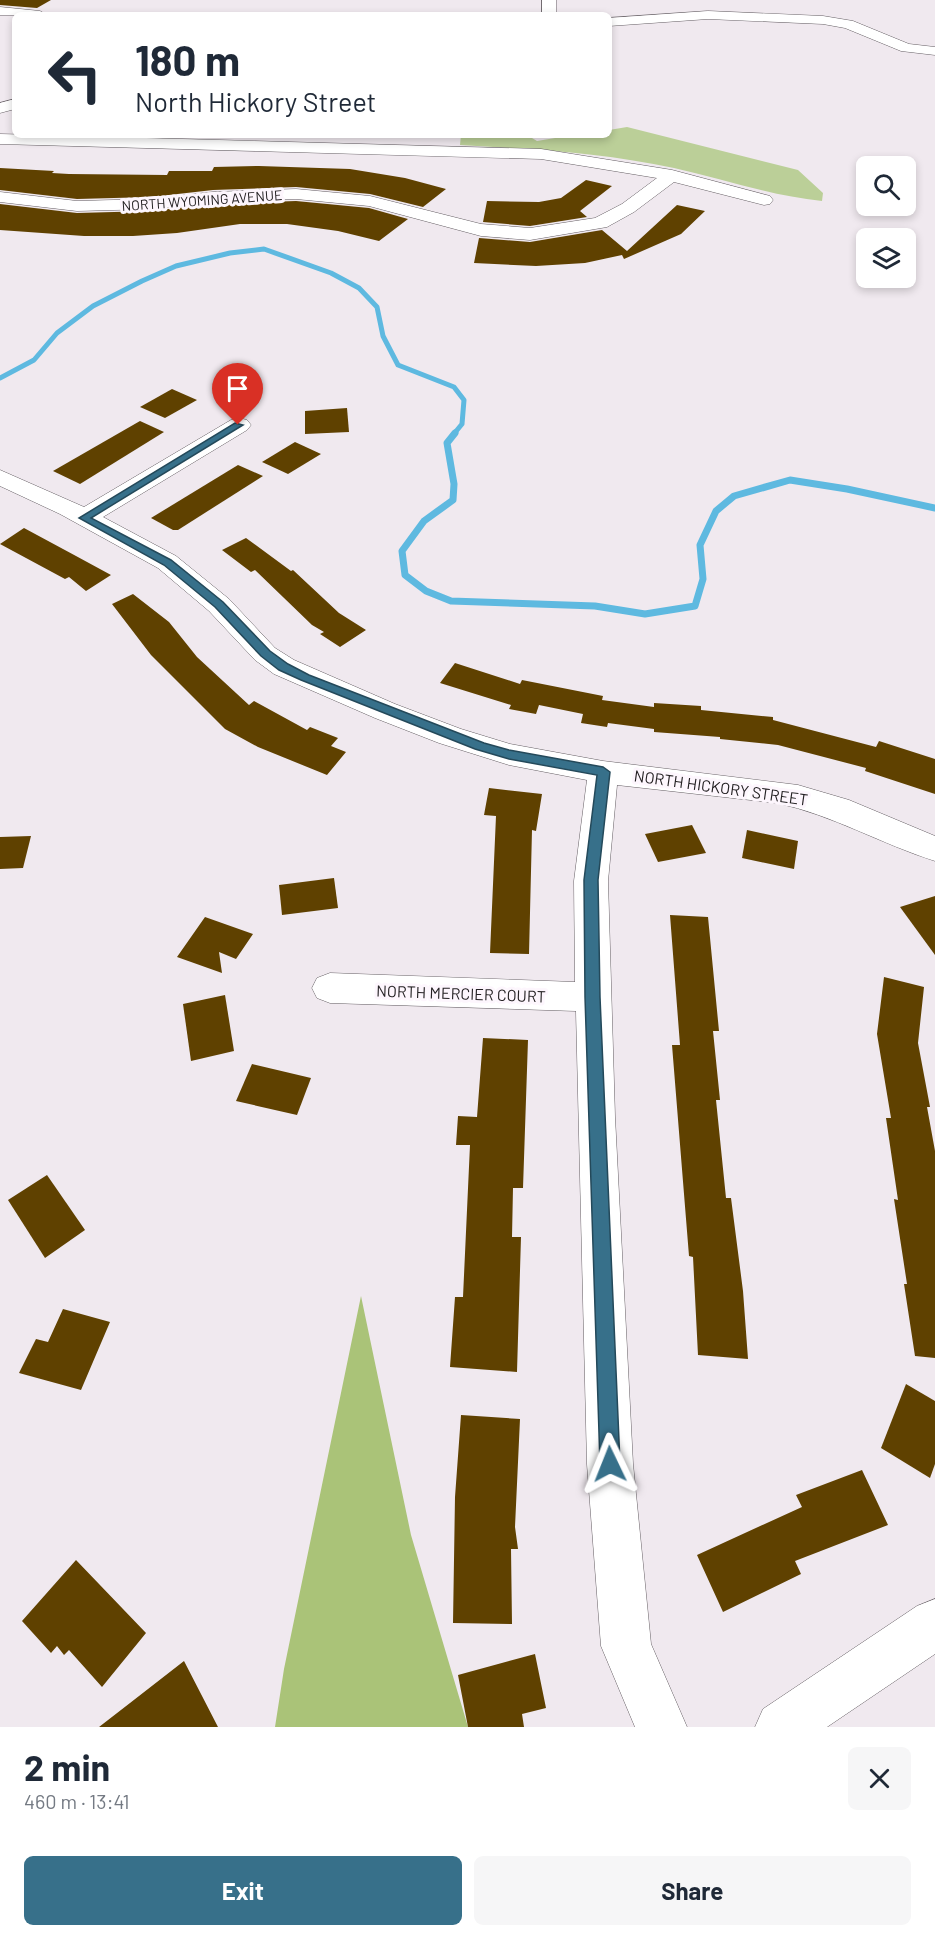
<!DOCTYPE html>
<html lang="en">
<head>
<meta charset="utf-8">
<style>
	:root { --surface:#fff; --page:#f6f6f7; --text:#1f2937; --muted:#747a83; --accent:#37708a }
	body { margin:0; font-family:Barlow,sans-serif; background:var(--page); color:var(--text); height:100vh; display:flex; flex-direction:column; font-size:22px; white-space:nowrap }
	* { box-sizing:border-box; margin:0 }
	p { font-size:20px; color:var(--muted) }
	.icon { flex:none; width:33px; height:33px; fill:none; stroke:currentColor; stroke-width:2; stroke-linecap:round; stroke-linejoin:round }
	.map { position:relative; height:1727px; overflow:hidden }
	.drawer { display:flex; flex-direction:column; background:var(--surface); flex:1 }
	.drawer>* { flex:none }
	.guide { position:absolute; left:12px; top:12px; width:600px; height:126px; border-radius:9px; box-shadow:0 3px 9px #0003; background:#fff; color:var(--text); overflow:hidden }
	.fabs { position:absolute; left:856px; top:156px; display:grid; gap:12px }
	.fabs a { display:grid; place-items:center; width:60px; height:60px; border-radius:9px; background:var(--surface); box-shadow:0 3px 9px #0003; font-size:30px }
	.pin { position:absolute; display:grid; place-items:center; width:51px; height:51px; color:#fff; margin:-62px -26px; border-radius:50% 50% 50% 0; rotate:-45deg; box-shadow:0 0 6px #0007 }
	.pin .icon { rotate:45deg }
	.me { position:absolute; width:66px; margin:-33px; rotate:358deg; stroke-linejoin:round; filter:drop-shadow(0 0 4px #0008) }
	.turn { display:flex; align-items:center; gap:21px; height:126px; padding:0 24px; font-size:27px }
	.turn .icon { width:78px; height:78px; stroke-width:2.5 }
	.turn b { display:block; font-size:42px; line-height:51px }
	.round { display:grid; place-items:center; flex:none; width:63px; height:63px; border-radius:9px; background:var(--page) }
	.overview { display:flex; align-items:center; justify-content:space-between; height:102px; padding:0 24px }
	h1 { font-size:36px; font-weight:700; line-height:45px }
	.primary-button { display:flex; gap:12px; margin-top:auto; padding:12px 24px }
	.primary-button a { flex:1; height:69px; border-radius:9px; background:var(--accent); color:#fff; font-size:24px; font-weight:700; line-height:69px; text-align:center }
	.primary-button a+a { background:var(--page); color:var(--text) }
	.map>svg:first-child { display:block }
</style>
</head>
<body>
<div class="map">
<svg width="935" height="1727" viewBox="0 0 935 1727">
	<rect width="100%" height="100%" fill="#f0e9ef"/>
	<path fill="#bbcf98" d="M627,127L798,170L823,193L822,201C771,196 724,179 674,168C604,153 532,149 460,145L461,135H527L537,141L573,135H609V130Z"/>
	<polygon fill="#aac378" points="361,1296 411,1535 468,1727 275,1727 284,1669"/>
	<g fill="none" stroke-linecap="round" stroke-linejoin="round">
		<polyline stroke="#5eb9e0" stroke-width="5" points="0,378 34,360 57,333 93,306 142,281 176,266 230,253 264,249 331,273 359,288 377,307 383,336 398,365 454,387 464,400 462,424 453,435"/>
		<polyline stroke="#5eb9e0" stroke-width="7" points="455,433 447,443 454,484 453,500 424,521 402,551 405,575 426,591 451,601 595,606 645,614 695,606 703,579 700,545 716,511 734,496 790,480 847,489 935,508"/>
	</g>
	<g fill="#5f4100">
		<polygon points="0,0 51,0 37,8 0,5"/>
		<polygon points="259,166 350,169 405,178 446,189 423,207 370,194 296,187 213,190 151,197 77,199 0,190 0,168 54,171 52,173 69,174 167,175 169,171 212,171 214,167"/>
		<polygon points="586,180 612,186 580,211 587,217 530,226 483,222 487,201 539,202 561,198"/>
		<polygon points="296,201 369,208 408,219 379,241 338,231 287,224 240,224 177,233 133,236 84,236 0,230 0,204 77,213 151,211 213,204"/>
		<polygon points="677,205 705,211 681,234 624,259 622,255 585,263 536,266 474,263 479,238 530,242 602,230 627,251"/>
		<polygon points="172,389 197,400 165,418 140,407"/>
		<polygon points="347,408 349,432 305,434 305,411"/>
		<polygon points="140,421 164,432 80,484 53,471"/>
		<polygon points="295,442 321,454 288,474 262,462"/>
		<polygon points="238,465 263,476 178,530 173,530 151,518"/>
		<polygon points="24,528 76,556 111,575 86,591 69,577 65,579 0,544"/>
		<polygon points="246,538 291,571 293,570 339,613 366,630 340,647 320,634 324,632 312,625 255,570 251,572 222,550"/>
		<polygon points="133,594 169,622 197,657 249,705 254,701 307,730 310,727 338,738 331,746 346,752 327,775 258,747 225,729 151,655 112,604"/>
		<polygon points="455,663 520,684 522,680 603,696 602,700 654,707 654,703 701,706 701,710 773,717 773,720 876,747 879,741 935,759 935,794 865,771 866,768 778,745 720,739 720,737 654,732 654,729 608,723 607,727 581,723 583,714 539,705 536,714 509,709 511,705 440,683"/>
		<polygon points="489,788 542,794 536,831 532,830 529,954 490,953 496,816 484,815"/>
		<polygon points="692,825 706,853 658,862 645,834"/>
		<polygon points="747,830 798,841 794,869 742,858"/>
		<polygon points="31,836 23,868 0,869 0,837"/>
		<polygon points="334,878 338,908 282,915 279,885"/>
		<polygon points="935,896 935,955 900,907"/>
		<polygon points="670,915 708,917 719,1031 713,1031 720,1100 716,1100 726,1198 731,1198 743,1291 748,1359 698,1355 693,1257 689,1256 672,1045 680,1045"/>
		<polygon points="205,917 253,934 236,959 219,952 222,973 177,957"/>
		<polygon points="884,977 924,987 918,1043 930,1107 927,1107 935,1151 935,1358 915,1356 904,1284 907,1284 894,1199 898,1200 886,1118 891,1118 877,1034"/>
		<polygon points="225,995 234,1051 191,1061 183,1004"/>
		<polygon points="483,1038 528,1040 523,1188 513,1188 512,1237 521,1237 517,1372 450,1367 455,1297 463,1297 470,1145 456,1145 458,1116 477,1117"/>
		<polygon points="252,1064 311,1078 297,1115 236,1101"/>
		<polygon points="47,1175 85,1230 45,1258 8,1200"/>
		<polygon points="63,1309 110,1322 81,1390 19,1373 36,1339 48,1342"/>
		<polygon points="906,1384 935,1401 935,1464 930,1478 881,1448"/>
		<polygon points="461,1415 520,1419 515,1527 518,1549 511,1549 512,1624 453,1623 455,1497"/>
		<polygon points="862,1470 888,1525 795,1561 801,1574 723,1612 697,1555 802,1507 796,1495"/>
		<polygon points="76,1560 146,1633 102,1687 69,1650 64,1655 57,1646 51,1653 22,1621"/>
		<polygon points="535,1654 546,1708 522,1714 524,1727 468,1727 458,1675"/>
		<polygon points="184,1661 218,1727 99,1727 130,1703"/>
	</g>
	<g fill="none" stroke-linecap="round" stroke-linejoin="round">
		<defs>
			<g id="minor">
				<rect x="542" y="0" width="14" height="15"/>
				<polygon points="0,7 40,11 47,15 0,15"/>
				<polygon points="708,11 823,16 853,21 909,44 935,47 935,55 901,51 845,28 823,24 708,19 609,26 609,18"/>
				<polygon points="15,99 15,109 0,113 0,103"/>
				<polygon points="0,134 541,149 672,170 770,196 773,200 770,204 764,205 674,182 634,212 607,227 530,240 481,236 369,206 296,199 213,202 151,209 77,211 0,202 0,192 77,201 151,199 213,192 296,189 370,196 481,224 530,228 595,218 622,204 657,178 541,159 0,144"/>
				<path d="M239,418L247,420L251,425L247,430L103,517L176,556L229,599L275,648L294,660L395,704L461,729L510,744L603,761L798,785L849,800L935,836V861C881,844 833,815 777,803L617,785L608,881L615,1117L633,1464L651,1644L687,1727H635L601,1646L587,1464L576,1011L330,1003L317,998L312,988L317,978L330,973L575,982L574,881L587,780L509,765L439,743L375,718L274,674L255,660L209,611L158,568L60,514L0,486V470L84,507L231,420Z"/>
				<polygon points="935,1599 935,1654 827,1727 755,1727 763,1709 917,1606"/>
			</g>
		</defs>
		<use href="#minor" stroke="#655f64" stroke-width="1"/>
		<use href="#minor" fill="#fff" fill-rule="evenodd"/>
	</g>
	<polygon fill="#37708a" stroke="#24495a" stroke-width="1.5" points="235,423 243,425 91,518 171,560 223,602 270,651 288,664 309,675 484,743 509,750 603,767 610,772 598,880 600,997 620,1464 617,1471 610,1474 603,1471 600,1464 585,997 584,880 597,775 509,759 475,749 301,680 279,670 261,656 215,607 164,565 79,518"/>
	<g text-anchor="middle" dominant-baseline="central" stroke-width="6" stroke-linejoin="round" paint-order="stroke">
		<g font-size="14" fill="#242123" stroke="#fdf6fd">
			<text transform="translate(202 200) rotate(-4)">NORTH WYOMING AVENUE</text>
		</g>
		<g font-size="16" fill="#242123" stroke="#fdf6fd">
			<text transform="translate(721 787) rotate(8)">NORTH HICKORY STREET</text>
			<text transform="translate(461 993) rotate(2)">NORTH MERCIER COURT</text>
		</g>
	</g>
</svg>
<div class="fabs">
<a><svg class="icon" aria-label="search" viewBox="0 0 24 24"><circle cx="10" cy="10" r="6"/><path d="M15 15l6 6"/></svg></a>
<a><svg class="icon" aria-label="layers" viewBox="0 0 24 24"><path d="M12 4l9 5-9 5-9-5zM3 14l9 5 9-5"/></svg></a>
</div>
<div class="pin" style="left:238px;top:425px;background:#d93025"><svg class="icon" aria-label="arrive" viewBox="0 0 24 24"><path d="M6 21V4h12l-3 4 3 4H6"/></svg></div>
<svg class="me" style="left:610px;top:1464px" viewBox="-20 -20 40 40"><path d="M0-17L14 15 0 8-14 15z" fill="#37708a" stroke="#fff" stroke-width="4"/></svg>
<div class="guide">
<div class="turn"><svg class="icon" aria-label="left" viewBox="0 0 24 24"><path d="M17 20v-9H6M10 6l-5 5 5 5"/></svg><div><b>180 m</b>North Hickory Street</div></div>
</div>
</div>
<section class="drawer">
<div class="overview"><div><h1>2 min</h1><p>460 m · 13:41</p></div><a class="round"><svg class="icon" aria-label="close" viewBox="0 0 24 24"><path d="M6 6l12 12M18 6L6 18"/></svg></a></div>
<div class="primary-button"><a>Exit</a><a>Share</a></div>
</section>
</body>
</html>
